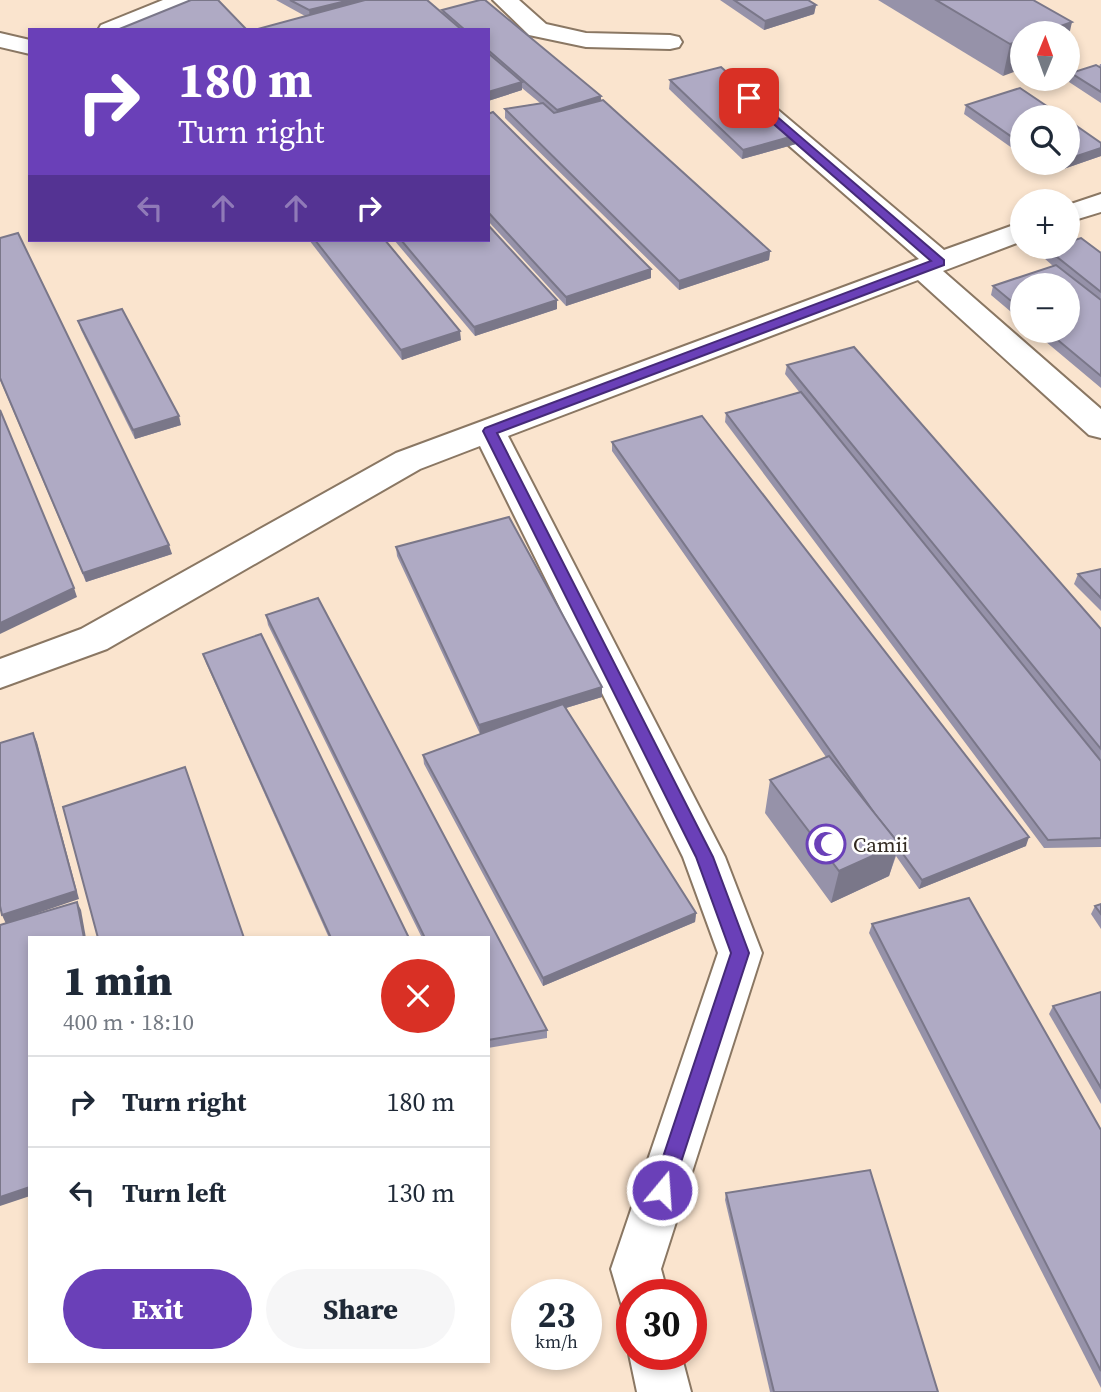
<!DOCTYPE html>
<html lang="en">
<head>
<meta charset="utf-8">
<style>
	:root { --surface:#fff; --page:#f6f6f7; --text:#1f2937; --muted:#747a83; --line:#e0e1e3; --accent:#6a40b8 }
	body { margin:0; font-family:"Source Serif 4",serif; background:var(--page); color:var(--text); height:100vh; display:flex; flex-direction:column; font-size:26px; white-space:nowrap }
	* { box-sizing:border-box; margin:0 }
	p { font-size:23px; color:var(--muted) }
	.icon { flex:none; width:38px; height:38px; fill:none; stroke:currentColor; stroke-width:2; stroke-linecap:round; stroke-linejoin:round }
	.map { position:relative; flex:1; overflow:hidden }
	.sheet { position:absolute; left:28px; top:936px; width:462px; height:427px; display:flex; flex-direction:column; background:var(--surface); border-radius:0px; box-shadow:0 4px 10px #0003 }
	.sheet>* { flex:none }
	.hud { position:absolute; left:28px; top:28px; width:462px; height:214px; border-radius:0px; box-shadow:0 4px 10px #0003; background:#6a40b8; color:#fff; overflow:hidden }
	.needle { width:46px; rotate:1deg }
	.tools { position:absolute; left:1010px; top:21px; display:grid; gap:14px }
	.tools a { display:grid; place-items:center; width:70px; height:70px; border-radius:50%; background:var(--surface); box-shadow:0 4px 10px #0003; font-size:35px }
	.speed { position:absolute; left:511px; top:1279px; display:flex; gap:14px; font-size:35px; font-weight:700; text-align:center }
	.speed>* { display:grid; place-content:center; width:91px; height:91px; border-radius:50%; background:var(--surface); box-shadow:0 4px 10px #0003; line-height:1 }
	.speed small { font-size:18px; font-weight:400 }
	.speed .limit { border:10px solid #d22; background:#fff; color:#111 }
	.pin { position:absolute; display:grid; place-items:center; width:60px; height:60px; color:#fff; margin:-30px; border-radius:14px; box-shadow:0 4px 10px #0006 }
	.me { position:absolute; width:77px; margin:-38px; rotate:18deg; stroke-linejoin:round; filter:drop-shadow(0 0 5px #0008) }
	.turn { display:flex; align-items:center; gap:24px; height:147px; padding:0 35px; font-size:32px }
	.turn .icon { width:91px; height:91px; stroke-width:2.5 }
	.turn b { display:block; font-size:49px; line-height:60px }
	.lanes { display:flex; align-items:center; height:66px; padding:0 35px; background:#0003; justify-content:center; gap:35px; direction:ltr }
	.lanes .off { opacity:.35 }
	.round { display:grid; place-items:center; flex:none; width:74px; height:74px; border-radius:37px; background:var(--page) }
	.overview { display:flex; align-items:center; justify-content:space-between; height:119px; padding:0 35px }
	h1 { font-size:42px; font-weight:800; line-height:52px }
	.cta { display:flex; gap:14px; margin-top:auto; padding:14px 35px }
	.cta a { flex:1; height:80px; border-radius:42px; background:var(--accent); color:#fff; font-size:28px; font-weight:800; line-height:80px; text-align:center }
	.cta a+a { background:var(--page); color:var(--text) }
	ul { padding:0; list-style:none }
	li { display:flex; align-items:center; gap:21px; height:91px; padding:0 35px; border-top:2px solid var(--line) }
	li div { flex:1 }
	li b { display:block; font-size:26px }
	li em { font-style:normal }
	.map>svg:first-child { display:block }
</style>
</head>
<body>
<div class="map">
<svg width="1101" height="1392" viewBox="0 0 1101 1392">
	<rect width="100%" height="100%" fill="#fae4ce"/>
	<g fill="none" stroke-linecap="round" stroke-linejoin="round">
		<defs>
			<g id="minor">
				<polygon points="163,0 196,0 192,5 132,30 98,30 101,25"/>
				<polygon points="493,0 519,0 546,24 586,33 670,35 679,37 682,42 679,47 670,49 586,47 529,35"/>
				<polygon points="0,33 30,40 30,54 0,47"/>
				<polygon points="756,96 765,99 944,250 1022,222 1022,241 943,271 1101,409 1101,438 1089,435 918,280 508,436 725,857 762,953 661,1269 668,1295 632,1295 632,1316 624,1313 611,1269 718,953 683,857 480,446 420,469 107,649 0,688 0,659 81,629 396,453 919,259 747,109 743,104 747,99"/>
				<polygon points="1101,194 1101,212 1068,222 1068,205"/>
				<polygon points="632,1347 632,1354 681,1354 691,1392 637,1392 629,1354"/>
			</g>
		</defs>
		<use href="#minor" stroke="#8a7763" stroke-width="4"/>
		<use href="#minor" fill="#fff" fill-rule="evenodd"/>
	</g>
	<g fill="#9692a9">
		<polygon points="276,0 427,0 443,13 442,10 480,0 485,0 601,96 601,100 603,100 770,251 769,260 679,290 505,118 505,109 540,103 522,88 522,90 488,101 488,30 254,30 305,16"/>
		<polygon points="720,0 808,0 816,5 814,14 764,30"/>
		<polygon points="878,0 1033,0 1003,76"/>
		<polygon points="1100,64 1101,64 1101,103 1069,82 1071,73 1099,67"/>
		<polygon points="670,80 797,135 796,144 742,159 669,89"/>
		<polygon points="966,105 1022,117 1022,155 964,114"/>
		<polygon points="488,114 651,269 651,278 566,306 488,221"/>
		<polygon points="1101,143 1101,156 1049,174 1033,163 1068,163"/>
		<polygon points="0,238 172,554 86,582 0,380"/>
		<polygon points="309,240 385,240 461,340 402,360"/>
		<polygon points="394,240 488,240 557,300 557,309 475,336"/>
		<polygon points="1047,249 1101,253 1101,388 1033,331 1068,331 1022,285 1022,321 991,295 993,286 1053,266 1044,258"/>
		<polygon points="78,321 181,425 135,439 81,330"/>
		<polygon points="787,365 1101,629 1101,847 1044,848 725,422 726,413 800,393 785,374"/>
		<polygon points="612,442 1026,846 919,889 896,856 889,876 831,903 765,813 770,780 826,757 612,451"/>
		<polygon points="396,547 602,697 566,708 696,913 695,922 543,986 424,764 423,755 480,734 397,556"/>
		<polygon points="1101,569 1101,611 1074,584 1078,574"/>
		<polygon points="318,598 547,1030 547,1038 488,1048 488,938 422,938 268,625 266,615"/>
		<polygon points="203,654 409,938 329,938 206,663"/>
		<polygon points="1101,904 1101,929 1091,914 1095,906"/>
		<polygon points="872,924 1101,1130 1101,1388 869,933"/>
		<polygon points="1101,992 1101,1104 1049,1014 1053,1006"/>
		<polygon points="726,1193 938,1392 770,1392 725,1200"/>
	</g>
	<g fill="#7a7789">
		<polygon points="350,0 384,0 310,19 309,10"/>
		<polygon points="816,5 814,14 764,30 765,21"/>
		<polygon points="1072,22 1068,40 1068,33 1041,33"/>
		<polygon points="1022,40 1022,69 1003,76 1010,44"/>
		<polygon points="522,82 522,90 488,101 488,92"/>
		<polygon points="601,96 601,105 557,119 557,110"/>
		<polygon points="797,135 796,144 742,159 743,150"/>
		<polygon points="1101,148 1101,156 1049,174 1051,165 1058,163 1068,163 1068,159"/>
		<polygon points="770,251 769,260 679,290 679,281"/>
		<polygon points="651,269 651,278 566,306 566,297"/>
		<polygon points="557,300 557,309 475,336 474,327"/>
		<polygon points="460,331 461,340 402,360 401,350"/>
		<polygon points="179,416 181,425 135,439 133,430"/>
		<polygon points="169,545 172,554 86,582 83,573"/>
		<polygon points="74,588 77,597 0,634 0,623"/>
		<polygon points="602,687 602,697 480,734 479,725"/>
		<polygon points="33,733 37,742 79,899 6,924 2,915"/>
		<polygon points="1029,837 1026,846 919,889 922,880"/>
		<polygon points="899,844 889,876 831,903 839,871"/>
		<polygon points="77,902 81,910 86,938 84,938"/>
		<polygon points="696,913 695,922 543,986 543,978"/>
		<polygon points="30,1187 30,1196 0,1206 0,1197"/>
	</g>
	<g fill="#afaac4" stroke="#7a7789" stroke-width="2">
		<polygon points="191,0 218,0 247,30 117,30"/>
		<polygon points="290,0 350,0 309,10"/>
		<polygon points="365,0 427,0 462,30 254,30"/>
		<polygon points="480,0 485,0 601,96 557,110 488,50 488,30 465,30 442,10"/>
		<polygon points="734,0 808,0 816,5 765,21"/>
		<polygon points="936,0 1033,0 1072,22 1041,33 1022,33 1022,40 1010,44"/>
		<polygon points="488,53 522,82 488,92"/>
		<polygon points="1096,65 1101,68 1101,92 1071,73"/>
		<polygon points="721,67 797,135 743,150 670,80"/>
		<polygon points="1020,88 1063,117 1022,117 1022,144 966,105"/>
		<polygon points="603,100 770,251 679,281 505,109 543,103 554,113"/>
		<polygon points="493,112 651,269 566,297 488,212 488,114"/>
		<polygon points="1068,120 1101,143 1101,148 1068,159"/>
		<polygon points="488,225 557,300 474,327 401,240 488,240"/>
		<polygon points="18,233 169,545 83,573 0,378 0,238"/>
		<polygon points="1081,238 1101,253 1101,292 1047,249 1054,247 1068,247 1068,242"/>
		<polygon points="315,240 385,240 460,331 401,350"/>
		<polygon points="1056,265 1101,300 1101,376 1047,331 1068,331 1068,285 1022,285 1022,310 993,286"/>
		<polygon points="122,309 179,416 133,430 78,321"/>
		<polygon points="854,347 1101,629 1101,749 787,365"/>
		<polygon points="801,392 1101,761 1101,838 1048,840 726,413"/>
		<polygon points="0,410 74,588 0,623"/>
		<polygon points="702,416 1029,837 922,880 898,847 899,844 875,814 612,442"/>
		<polygon points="509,517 602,687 479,725 396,547"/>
		<polygon points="1101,569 1101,598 1078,574"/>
		<polygon points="318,598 547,1030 488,1040 488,938 425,938 266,615"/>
		<polygon points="261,634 409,938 331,938 203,654"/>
		<polygon points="563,704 696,913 543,978 423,755"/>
		<polygon points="33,733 76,891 2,915 0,906 0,743"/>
		<polygon points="829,756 899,844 839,871 770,780"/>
		<polygon points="185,767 244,938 98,938 63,807"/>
		<polygon points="969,898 1101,1130 1101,1371 872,924"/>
		<polygon points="77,902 84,938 30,938 30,1187 0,1197 0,925"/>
		<polygon points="1101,904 1101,914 1095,906"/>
		<polygon points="1101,992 1101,1088 1053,1006"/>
		<polygon points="870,1170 938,1392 774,1392 726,1193"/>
	</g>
	<polygon fill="#6a40b8" stroke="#452a78" stroke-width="2" points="746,96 753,96 944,260 944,265 497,433 713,857 749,953 672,1190 669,1197 662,1200 655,1197 652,1190 731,953 696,857 483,431 485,428 931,261 746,100"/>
	<defs>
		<symbol id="mosque-ring" viewBox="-11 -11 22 22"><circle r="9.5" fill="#fff" stroke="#6a40b8" stroke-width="1.5"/><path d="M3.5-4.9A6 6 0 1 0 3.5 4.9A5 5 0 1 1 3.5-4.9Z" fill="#6a40b8"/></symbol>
	</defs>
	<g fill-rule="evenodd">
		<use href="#mosque-ring" x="804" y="822" width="44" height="44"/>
	</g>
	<g text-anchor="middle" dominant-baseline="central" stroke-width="5" stroke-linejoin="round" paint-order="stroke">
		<g font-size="21" fill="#332b22" stroke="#fff" text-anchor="start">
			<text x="853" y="844">Camii</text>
		</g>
	</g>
</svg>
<div class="tools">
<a><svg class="needle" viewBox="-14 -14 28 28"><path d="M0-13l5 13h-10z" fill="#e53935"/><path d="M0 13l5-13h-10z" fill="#747a83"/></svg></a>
<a><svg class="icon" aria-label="search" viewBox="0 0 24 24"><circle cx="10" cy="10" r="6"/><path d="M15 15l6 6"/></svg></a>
<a>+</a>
<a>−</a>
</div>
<div class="speed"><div>23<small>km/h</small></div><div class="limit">30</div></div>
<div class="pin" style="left:749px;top:98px;background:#d93025"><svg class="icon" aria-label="arrive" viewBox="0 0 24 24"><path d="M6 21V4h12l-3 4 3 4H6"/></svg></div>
<svg class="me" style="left:662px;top:1190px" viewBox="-20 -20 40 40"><circle r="17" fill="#6a40b8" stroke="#fff" stroke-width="3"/><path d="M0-11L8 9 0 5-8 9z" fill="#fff"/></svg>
<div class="hud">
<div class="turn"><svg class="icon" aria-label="right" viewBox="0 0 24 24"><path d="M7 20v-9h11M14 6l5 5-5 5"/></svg><div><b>180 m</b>Turn right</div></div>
<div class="lanes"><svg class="icon off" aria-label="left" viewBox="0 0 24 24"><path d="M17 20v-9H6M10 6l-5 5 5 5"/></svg><svg class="icon off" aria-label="ahead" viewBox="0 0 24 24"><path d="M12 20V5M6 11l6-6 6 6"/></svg><svg class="icon off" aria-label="ahead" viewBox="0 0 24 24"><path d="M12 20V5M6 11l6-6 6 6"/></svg><svg class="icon" aria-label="right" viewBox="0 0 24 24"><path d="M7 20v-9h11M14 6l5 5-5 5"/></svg></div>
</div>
<section class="sheet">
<div class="overview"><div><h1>1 min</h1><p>400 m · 18:10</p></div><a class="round" style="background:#d93025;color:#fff"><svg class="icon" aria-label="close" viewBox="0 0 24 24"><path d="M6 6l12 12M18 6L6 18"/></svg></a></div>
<ul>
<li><svg class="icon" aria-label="right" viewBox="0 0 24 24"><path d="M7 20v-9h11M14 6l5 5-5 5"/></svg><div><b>Turn right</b></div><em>180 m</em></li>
<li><svg class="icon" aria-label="left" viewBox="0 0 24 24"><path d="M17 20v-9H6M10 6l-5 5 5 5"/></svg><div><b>Turn left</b></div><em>130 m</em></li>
</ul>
<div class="cta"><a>Exit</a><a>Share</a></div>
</section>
</div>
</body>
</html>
